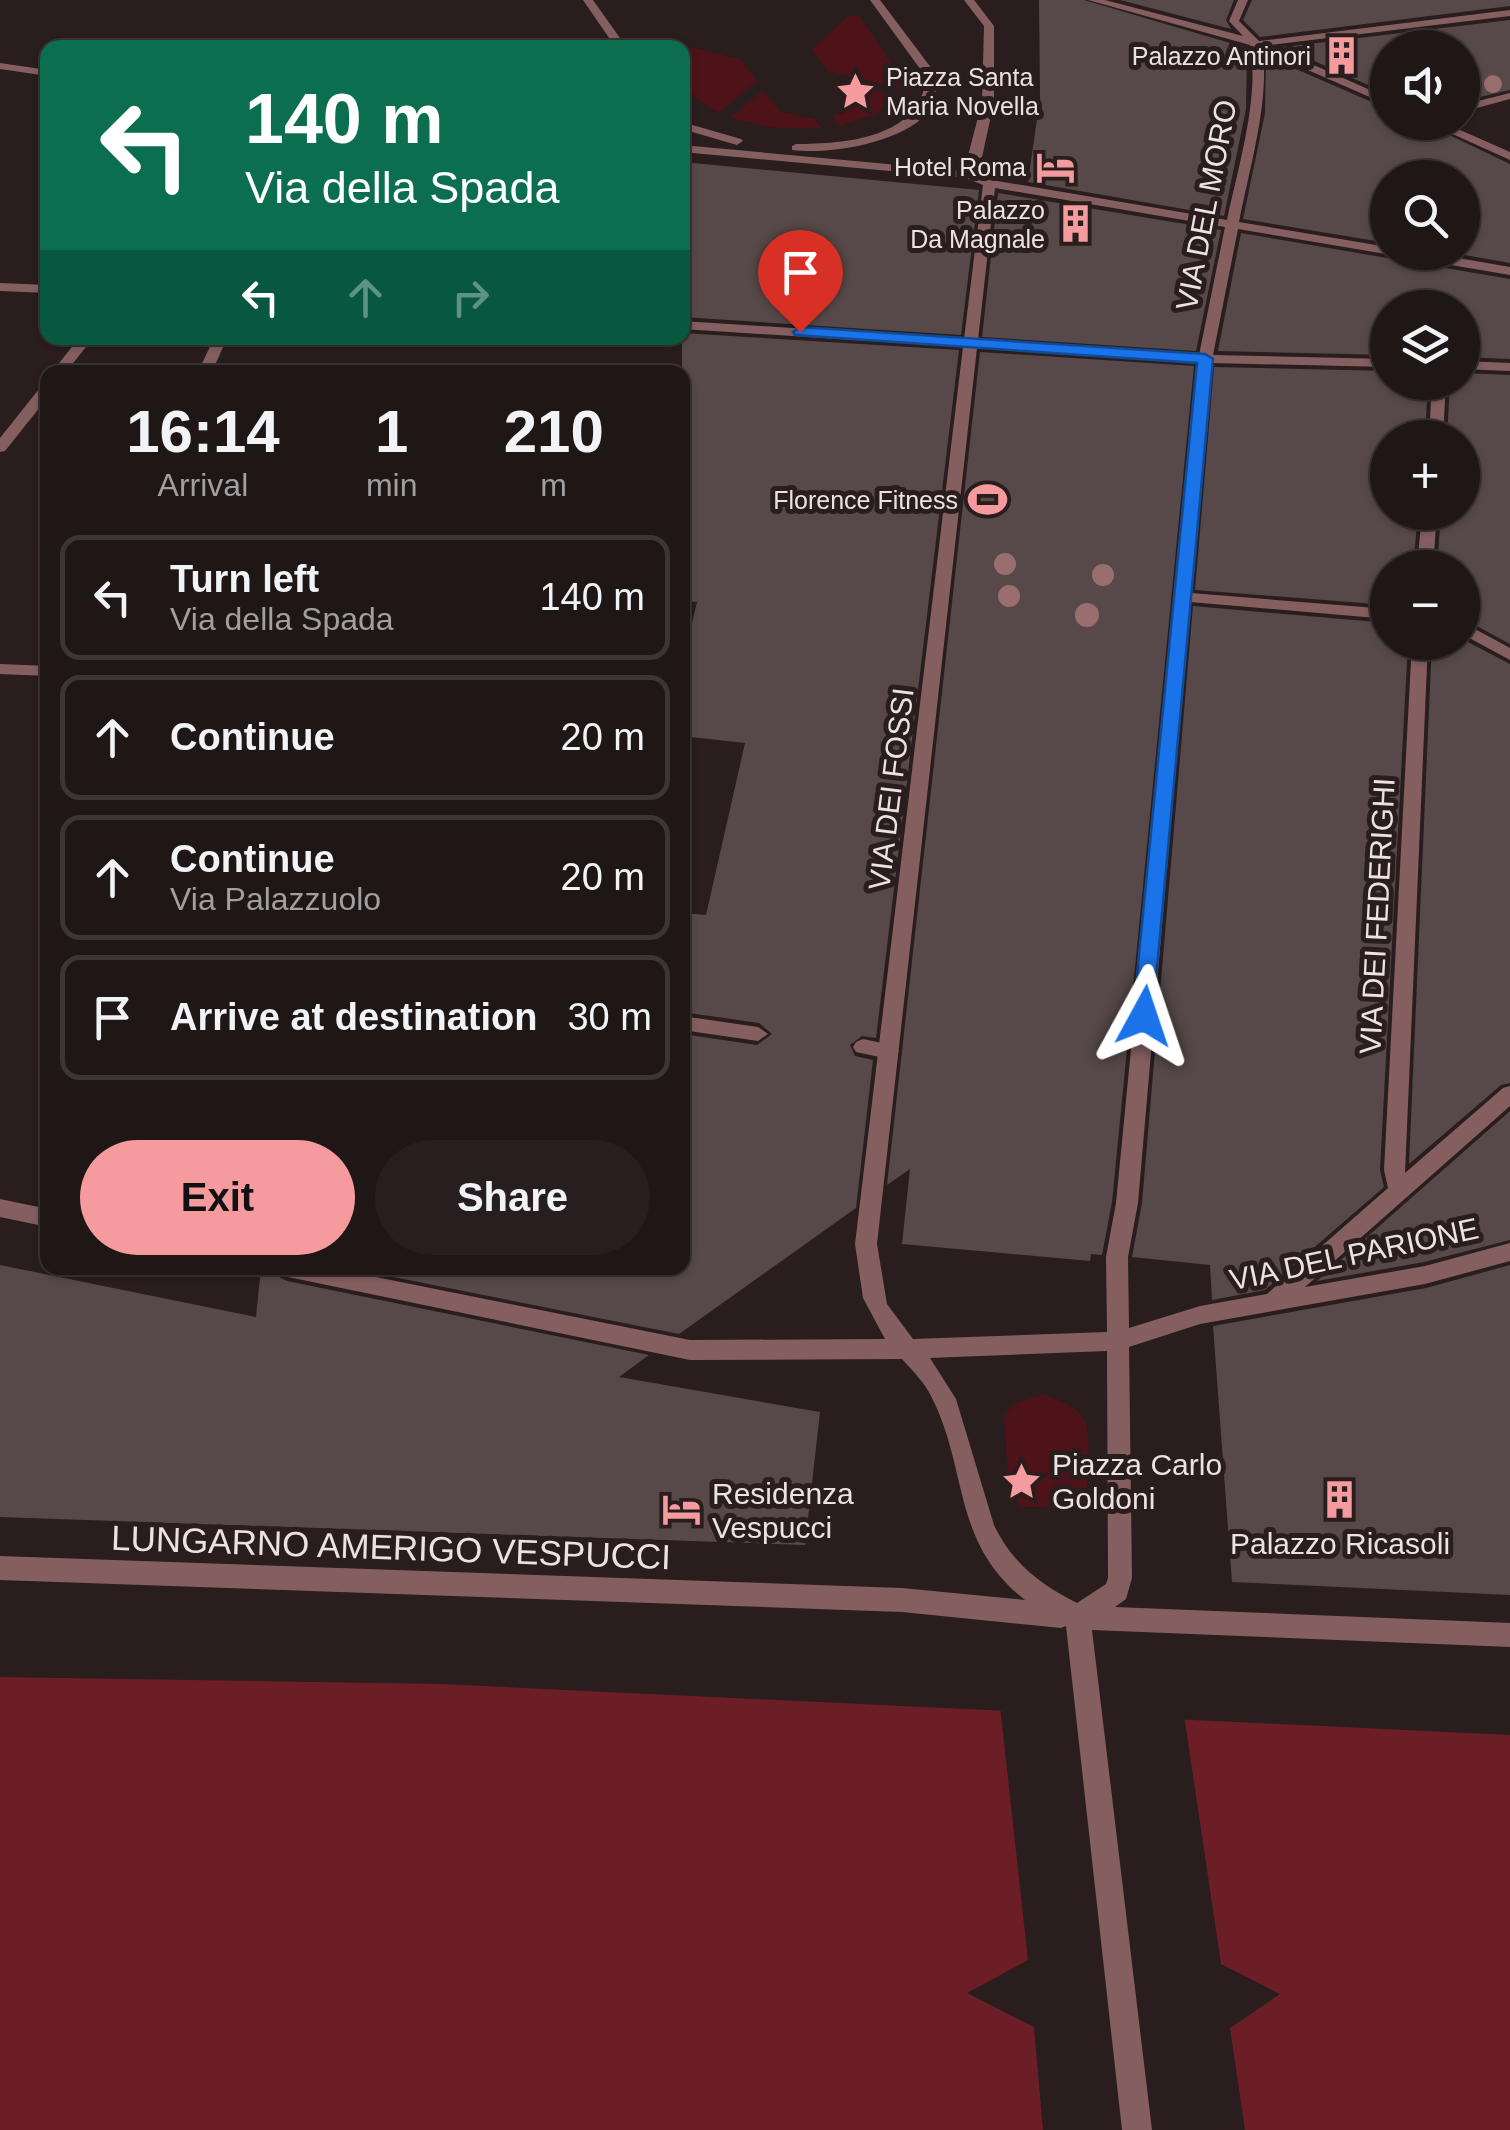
<!DOCTYPE html>
<html lang="en">
<head>
<meta charset="utf-8">
<style>
	:root { --surface:#1f1616; --page:#271f1f; --text:#f1f3f6; --muted:#a19fa1; --line:#3c3535; --accent:#f59b9d }
	body { margin:0; font-family:Helvetica,sans-serif; background:var(--page); color:var(--text); height:100vh; display:flex; flex-direction:column; font-size:38px; white-space:nowrap }
	* { box-sizing:border-box; margin:0 }
	p { font-size:32px; color:var(--muted) }
	.icon { flex:none; width:55px; height:55px; fill:none; stroke:currentColor; stroke-width:2; stroke-linecap:round; stroke-linejoin:round }
	.map { position:relative; flex:1; overflow:hidden }
	.drawer { position:absolute; left:40px; top:365px; width:650px; height:910px; display:flex; flex-direction:column; background:var(--surface); border-radius:20px; box-shadow:0 2px 8px #0004,0 0 0 2px var(--line) }
	.drawer>* { flex:none }
	.top-card { position:absolute; left:40px; top:40px; width:650px; height:305px; border-radius:20px; box-shadow:0 2px 8px #0004,0 0 0 2px var(--line); background:#0b6e4f; color:#fff; overflow:hidden }
	.fabs { position:absolute; left:1370px; top:30px; display:grid; gap:20px }
	.fabs a { display:grid; place-items:center; width:110px; height:110px; border-radius:50%; background:var(--surface); box-shadow:0 2px 8px #0004,0 0 0 2px var(--line); font-size:50px }
	.pin { position:absolute; display:grid; place-items:center; width:85px; height:85px; color:#fff; margin:-102px -42px; border-radius:50% 50% 50% 0; rotate:-45deg; box-shadow:0 0 10px #0007 }
	.pin .icon { rotate:45deg }
	.me { position:absolute; width:110px; margin:-55px; rotate:5deg; stroke-linejoin:round; filter:drop-shadow(0 0 8px #0008) }
	.turn { display:flex; align-items:center; gap:35px; height:210px; padding:0 40px; font-size:45px }
	.turn .icon { width:130px; height:130px; stroke-width:2.5 }
	.turn b { display:block; font-size:70px; line-height:85px }
	.lanes { display:flex; align-items:center; height:95px; padding:0 40px; background:#0003; justify-content:center; gap:50px; direction:ltr }
	.lanes .off { opacity:.35 }
	.eta { display:flex; justify-content:space-evenly; align-items:center; height:170px; text-align:center }
	.eta b { font-size:60px; font-weight:700; line-height:70px }
	.button { display:flex; gap:20px; margin-top:auto; padding:20px 40px }
	.button a { flex:1; height:115px; border-radius:60px; background:var(--accent); color:#111; font-size:40px; font-weight:700; line-height:115px; text-align:center }
	.button a+a { background:var(--page); color:var(--text) }
	ul { padding:0; list-style:none }
	li { display:flex; align-items:center; gap:30px; height:125px; margin:0 20px 15px; padding:0 20px; border:5px solid var(--line); border-radius:20px }
	li div { flex:1 }
	li b { display:block; font-size:38px }
	li em { font-style:normal }
	.map>svg:first-child { display:block }
</style>
</head>
<body>
<div class="map">
<svg width="1510" height="2130" viewBox="0 0 1510 2130">
	<rect width="100%" height="100%" fill="#291d1d"/>
	<g fill="#4d1319">
		<polygon points="848,16 859,16 899,74 901,89 828,71 812,49"/>
		<polygon points="661,40 740,59 757,81 718,113 699,101 683,82 682,48 654,47 651,43"/>
		<polygon points="834,81 898,96 874,115 839,126 832,117 848,108 849,100"/>
		<polygon points="762,91 781,112 815,119 822,128 776,128 730,118"/>
		<path d="M1044,1394C1085,1410 1090,1416 1088,1460C1088,1477 1088,1492 1083,1508L1021,1507L1009,1487L1004,1416L1014,1404Z"/>
	</g>
	<polygon fill="#6b1e26" points="0,1677 442,1684 1510,1735 1510,2130 0,2130"/>
	<polygon fill="#291d1d" points="1000,1706 1184,1715 1221,1964 1280,1994 1230,2028 1245,2130 1043,2130 1034,2027 967,1993 1028,1960"/>
	<g fill="#574949">
		<polygon points="1039,0 1084,0 1247,48 1246,109 1224,216 1028,182 1040,98"/>
		<polygon points="1120,0 1234,0 1226,20 1231,29"/>
		<polygon points="1252,0 1510,0 1510,6 1260,37 1243,20"/>
		<polygon points="1510,20 1510,90 1462,101 1462,48 1388,48 1388,94 1283,47"/>
		<polygon points="1266,56 1388,109 1388,122 1422,122 1510,164 1510,263 1448,252 1462,252 1462,178 1388,178 1388,243 1243,219 1265,113"/>
		<polygon points="682,162 979,190 961,335 682,317"/>
		<polygon points="998,193 1221,230 1196,351 982,337"/>
		<polygon points="1241,233 1510,279 1510,359 1462,357 1462,308 1388,308 1388,355 1218,351"/>
		<polygon points="682,333 959,350 876,1038 862,1036 850,1045 855,1056 873,1060 856,1208 679,1334 348,1268 682,1268 682,1034 757,1045 772,1034 759,1023 682,1012 682,913 706,915 745,743 682,736 682,667 697,602 682,601"/>
		<polygon points="980,352 1194,366 1112,1202 1102,1255 1091,1254 1090,1261 902,1244 910,1169 887,1185"/>
		<polygon points="1214,367 1388,371 1388,382 1428,382 1425,438 1388,438 1388,512 1418,512 1413,568 1388,568 1388,605 1195,590"/>
		<polygon points="1462,373 1510,375 1510,644 1462,618 1462,568 1437,568 1441,512 1462,512 1462,438 1447,438 1450,382 1462,382"/>
		<polygon points="1193,606 1388,623 1388,642 1408,642 1380,1170 1384,1187 1265,1290 1212,1300 1210,1265 1132,1257 1142,1203"/>
		<polygon points="1462,639 1510,664 1510,1083 1501,1085 1409,1164 1432,642 1462,642"/>
		<polygon points="1510,1111 1510,1240 1424,1262 1317,1281"/>
		<polygon points="0,1265 256,1317 261,1268 273,1268 277,1276 287,1281 649,1355 619,1377 820,1412 805,1545 0,1517"/>
		<polygon points="1510,1265 1510,1595 1232,1582 1213,1326 1426,1288"/>
	</g>
	<g fill="none" stroke-linecap="round" stroke-linejoin="round">
		<g fill="#855f60" fill-rule="evenodd">
			<polygon points="682,1016 758,1027 768,1034 758,1041 682,1030"/>
			<polygon points="863,1039 896,1046 899,1051 889,1059 856,1052 853,1047 856,1042"/>
		</g>
		<g fill="#855f60" fill-rule="evenodd">
			<polygon points="583,0 593,0 627,48 616,48"/>
			<path d="M870,0H880L938,77C937,91 935,102 926,114C901,143 828,155 792,150V146L796,144C845,144 921,138 926,77Z"/>
			<path d="M964,0H974L994,26V102L981,162L975,173L992,180L1227,220C1238,167 1260,97 1250,45L1088,0H1105L1243,36L1229,21L1238,0H1248L1239,21L1259,41L1510,10V16L1269,45L1388,98V105L1262,50C1271,96 1248,175 1239,222L1388,247V252H1423L1510,267V275L1238,229L1213,355L1388,359V367L1211,363L1191,593L1388,609V619L1190,602L1138,1203L1128,1257L1129,1328L1200,1306L1267,1294L1388,1188L1384,1170L1412,642H1428L1405,1173L1503,1088L1510,1086V1106L1305,1287L1425,1266L1510,1243V1261L1425,1284L1200,1324L1129,1347L1132,1578L1126,1599L1115,1607L1510,1623V1647L1092,1630L1152,2130H1122L1066,1626L1061,1628L902,1612L0,1580V1556L902,1588L1025,1600C951,1542 969,1470 931,1396C924,1382 912,1370 902,1359L690,1360L288,1277L280,1274L277,1268H331L690,1340L885,1339L863,1298L855,1244L963,347L682,329V321L964,339L983,185L966,178L682,152V145L964,171L982,102L984,26ZM995,188L1225,227L1199,355L978,340ZM977,348L1198,363L1116,1203L1106,1257L1107,1332L913,1339L887,1304L877,1244ZM1107,1351L1108,1578L1106,1584L1077,1603C1040,1584 1012,1563 994,1525L956,1399L930,1358Z"/>
			<polygon points="0,63 48,70 48,76 0,69"/>
			<polygon points="1510,93 1510,99 1462,112 1462,105"/>
			<polygon points="682,122 741,139 743,141 737,145 682,129"/>
			<polygon points="1426,122 1442,122 1510,152 1510,160"/>
			<polygon points="0,283 48,285 48,293 0,291"/>
			<polygon points="79,338 93,338 66,372 52,372"/>
			<polygon points="214,338 227,338 212,372 198,372"/>
			<path d="M342,338H391C380,345 353,345 342,338Z"/>
			<polygon points="1462,361 1510,363 1510,371 1462,369"/>
			<polygon points="1432,382 1446,382 1443,438 1429,438"/>
			<polygon points="48,383 48,397 5,451 0,452 0,438 43,384"/>
			<polygon points="1422,512 1437,512 1433,568 1417,568"/>
			<polygon points="1462,622 1510,648 1510,660 1462,634"/>
			<polygon points="0,664 48,666 48,676 0,674"/>
			<polygon points="0,1199 48,1209 48,1227 0,1217"/>
		</g>
	</g>
	<g fill="#9a6e6e">
		<circle cx="1493" cy="84" r="9"/>
		<circle cx="1005" cy="564" r="11"/>
		<circle cx="1103" cy="575" r="11"/>
		<circle cx="1009" cy="596" r="11"/>
		<circle cx="1087" cy="615" r="12"/>
	</g>
	<polygon fill="#1a73e8" stroke="#114b97" stroke-width="2.5" points="800,327 1205,354 1213,359 1152,1022 1144,1025 1133,1016 1197,363 795,335 793,332"/>
	<defs>
		<symbol id="building-bare" viewBox="-9 -9 18 18"><path d="M-4-6H4V6H1V3H-1V6H-4ZM-2.5-4.3h1.7v1.8h-1.7ZM.8-4.3h1.7v1.8H.8ZM-2.5-1h1.7V.8h-1.7ZM.8-1h1.7V.8H.8Z" fill="#f59b9d" stroke="#291d1d" stroke-width="2.5" paint-order="stroke"/></symbol>
		<symbol id="sight-bare" viewBox="-9 -9 18 18"><path d="M0-6L1.8-2.2L6-1.7L2.9 1.2L3.7 5.4L0 3.3L-3.7 5.4L-2.9 1.2L-6-1.7L-1.8-2.2Z" fill="#f59b9d" stroke="#291d1d" stroke-width="2.5" paint-order="stroke"/></symbol>
		<symbol id="hotel-bare" viewBox="-9 -9 18 18"><path d="M-6-4.5h1.5V1H6V5H4.5V3h-9V5H-6ZM-4 0a1.8 1.8 0 1 1 3.6 0ZM.5 0V-2.5h3Q6-2.5 6 0Z" fill="#f59b9d" stroke="#291d1d" stroke-width="2.5" paint-order="stroke"/></symbol>
		<symbol id="stadium-bare" viewBox="-9 -9 18 18"><path d="M0-5a6.5 5 0 1 0 0 10a6.5 5 0 1 0 0-10ZM-3.5-1.8h7v3.6h-7Z" fill="#f59b9d" stroke="#291d1d" stroke-width="2.5" paint-order="stroke"/></symbol>
	</defs>
	<g fill-rule="evenodd">
		<use href="#building-bare" x="1314" y="28" width="55" height="55"/>
		<use href="#sight-bare" x="828" y="64" width="55" height="55"/>
		<use href="#hotel-bare" x="1028" y="140" width="55" height="55"/>
		<use href="#building-bare" x="1048" y="196" width="55" height="55"/>
		<use href="#stadium-bare" x="960" y="472" width="55" height="55"/>
		<use href="#sight-bare" x="994" y="1454" width="55" height="55"/>
		<use href="#building-bare" x="1312" y="1472" width="55" height="55"/>
		<use href="#hotel-bare" x="654" y="1482" width="55" height="55"/>
	</g>
	<g text-anchor="middle" dominant-baseline="central" stroke-width="10" stroke-linejoin="round" paint-order="stroke">
		<g font-size="25" fill="#ebe2e2" stroke="#291d1d" text-anchor="end">
			<text x="1311" y="56">Palazzo Antinori</text>
			<text x="886" y="77" text-anchor="start">Piazza Santa<tspan x="886" dy="29">Maria Novella</tspan></text>
			<text x="1026" y="167">Hotel Roma</text>
			<text x="1045" y="210">Palazzo<tspan x="1045" dy="29">Da Magnale</tspan></text>
			<text x="958" y="500">Florence Fitness</text>
		</g>
		<g font-size="30" fill="#ebe2e2" stroke="#291d1d">
			<text transform="translate(1206 205) rotate(-79)">VIA DEL MORO</text>
			<text transform="translate(891 789) rotate(-83)">VIA DEI FOSSI</text>
			<text transform="translate(1377 916) rotate(-87)">VIA DEI FEDERIGHI</text>
			<text transform="translate(1354 1254) rotate(-12)">VIA DEL PARIONE</text>
		</g>
		<g font-size="30" fill="#ebe2e2" stroke="#291d1d" text-anchor="start">
			<text x="1052" y="1464">Piazza Carlo<tspan x="1052" dy="34">Goldoni</tspan></text>
			<text x="712" y="1493">Residenza<tspan x="712" dy="34">Vespucci</tspan></text>
			<text x="1340" y="1543" text-anchor="middle">Palazzo Ricasoli</text>
		</g>
		<g font-size="35" fill="#ebe2e2" stroke="#291d1d">
			<text transform="translate(391 1547) rotate(2)">LUNGARNO AMERIGO VESPUCCI</text>
		</g>
	</g>
</svg>
<div class="fabs">
<a><svg class="icon" aria-label="sound" viewBox="0 0 24 24"><path d="M4 9h4l5-4v14l-5-4H4zM17 9q2 3 0 6"/></svg></a>
<a><svg class="icon" aria-label="search" viewBox="0 0 24 24"><circle cx="10" cy="10" r="6"/><path d="M15 15l6 6"/></svg></a>
<a><svg class="icon" aria-label="layers" viewBox="0 0 24 24"><path d="M12 4l9 5-9 5-9-5zM3 14l9 5 9-5"/></svg></a>
<a>+</a>
<a>−</a>
</div>
<div class="pin" style="left:800px;top:332px;background:#d93025"><svg class="icon" aria-label="arrive" viewBox="0 0 24 24"><path d="M6 21V4h12l-3 4 3 4H6"/></svg></div>
<svg class="me" style="left:1144px;top:1016px" viewBox="-20 -20 40 40"><path d="M0-17L14 15 0 8-14 15z" fill="#1a73e8" stroke="#fff" stroke-width="4"/></svg>
<div class="top-card">
<div class="turn"><svg class="icon" aria-label="left" viewBox="0 0 24 24"><path d="M17 20v-9H6M10 6l-5 5 5 5"/></svg><div><b>140 m</b>Via della Spada</div></div>
<div class="lanes"><svg class="icon" aria-label="left" viewBox="0 0 24 24"><path d="M17 20v-9H6M10 6l-5 5 5 5"/></svg><svg class="icon off" aria-label="ahead" viewBox="0 0 24 24"><path d="M12 20V5M6 11l6-6 6 6"/></svg><svg class="icon off" aria-label="right" viewBox="0 0 24 24"><path d="M7 20v-9h11M14 6l5 5-5 5"/></svg></div>
</div>
<section class="drawer">
<div class="eta">
<div><b>16:14</b><p>Arrival</p></div>
<div><b>1</b><p>min</p></div>
<div><b>210</b><p>m</p></div>
</div>
<ul>
<li><svg class="icon" aria-label="left" viewBox="0 0 24 24"><path d="M17 20v-9H6M10 6l-5 5 5 5"/></svg><div><b>Turn left</b><p>Via della Spada</p></div><em>140 m</em></li>
<li><svg class="icon" aria-label="ahead" viewBox="0 0 24 24"><path d="M12 20V5M6 11l6-6 6 6"/></svg><div><b>Continue</b></div><em>20 m</em></li>
<li><svg class="icon" aria-label="ahead" viewBox="0 0 24 24"><path d="M12 20V5M6 11l6-6 6 6"/></svg><div><b>Continue</b><p>Via Palazzuolo</p></div><em>20 m</em></li>
<li><svg class="icon" aria-label="arrive" viewBox="0 0 24 24"><path d="M6 21V4h12l-3 4 3 4H6"/></svg><div><b>Arrive at destination</b></div><em>30 m</em></li>
</ul>
<div class="button"><a>Exit</a><a>Share</a></div>
</section>
</div>
</body>
</html>
